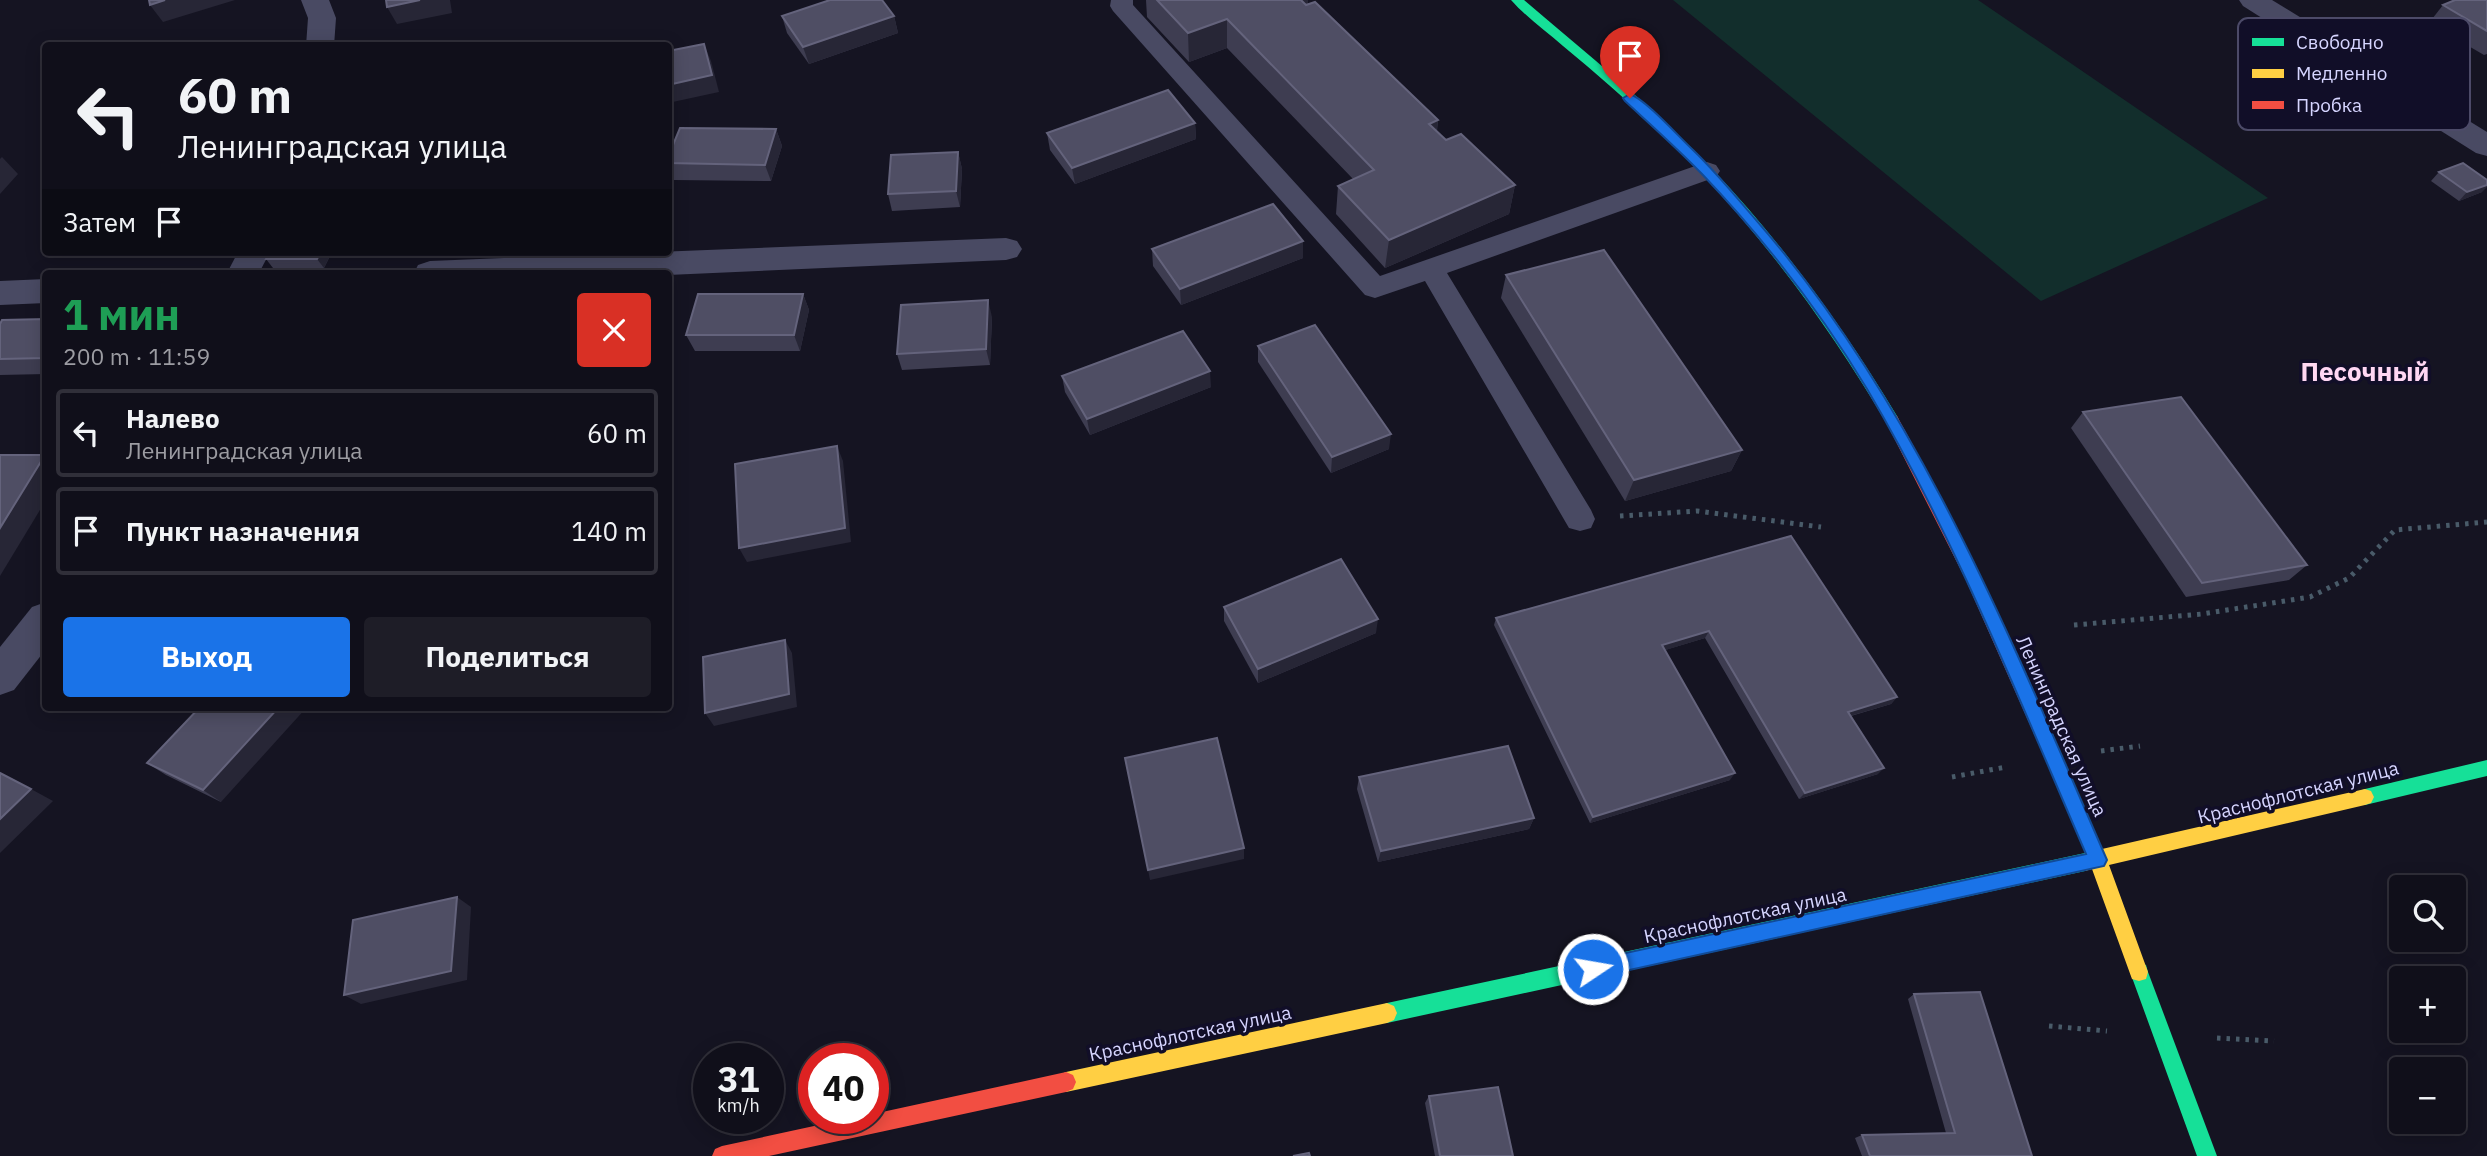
<!DOCTYPE html>
<html lang="ru">
<head>
<meta charset="utf-8">
<style>
	:root { --surface:#100f1a; --page:#1e1d27; --text:#f1f3f6; --muted:#9c9ca2; --line:#302f39; --accent:#1a73e8 }
	body { margin:0; font-family:"IBM Plex Sans",sans-serif; background:var(--page); color:var(--text); height:100vh; display:flex; flex-direction:column; font-size:26px; white-space:nowrap }
	* { box-sizing:border-box; margin:0 }
	p { font-size:23px; color:var(--muted) }
	.icon { flex:none; width:38px; height:38px; fill:none; stroke:currentColor; stroke-width:2; stroke-linecap:round; stroke-linejoin:round }
	.map { position:relative; flex:1; overflow:hidden }
	.side { position:absolute; left:42px; top:270px; width:630px; height:441px; display:flex; flex-direction:column; background:var(--surface); border-radius:7px; box-shadow:0 4px 18px #0003,0 0 0 2px var(--line) }
	.side>* { flex:none }
	.top-card { position:absolute; left:42px; top:42px; width:630px; height:214px; border-radius:7px; box-shadow:0 4px 18px #0003,0 0 0 2px var(--line); background:#100f1a; color:var(--text); overflow:hidden }
	.buttons { position:absolute; left:2389px; top:875px; display:grid; gap:14px }
	.buttons a { display:grid; place-items:center; width:77px; height:77px; border-radius:7px; background:var(--surface); box-shadow:0 4px 18px #0003,0 0 0 2px var(--line); font-size:35px }
	.speed { position:absolute; left:693px; top:1043px; display:flex; gap:14px; font-size:35px; font-weight:700; text-align:center }
	.speed>* { display:grid; place-content:center; width:91px; height:91px; border-radius:50%; background:var(--surface); box-shadow:0 4px 18px #0003,0 0 0 2px var(--line); line-height:1 }
	.speed small { font-size:18px; font-weight:400 }
	.speed .limit { border:10px solid #d22; background:#fff; color:#111 }
	.pin { position:absolute; display:grid; place-items:center; width:60px; height:60px; color:#fff; margin:-72px -30px; border-radius:50% 50% 50% 0; rotate:-45deg; box-shadow:0 0 7px #0007 }
	.pin .icon { rotate:45deg }
	.me { position:absolute; width:77px; margin:-38px; rotate:78deg; stroke-linejoin:round; filter:drop-shadow(0 0 5px #0008) }
	.turn { display:flex; align-items:center; gap:24px; height:147px; padding:0 21px; font-size:32px }
	.turn .icon { width:91px; height:91px; stroke-width:2.5 }
	.turn b { display:block; font-size:49px; line-height:60px }
	.then { display:flex; align-items:center; height:66px; padding:0 21px; background:#0003; gap:14px; font-size:26px }
	.round { display:grid; place-items:center; flex:none; width:74px; height:74px; border-radius:7px; background:var(--page) }
	.head { display:flex; align-items:center; justify-content:space-between; height:119px; padding:0 21px }
	h1 { font-size:42px; font-weight:700; line-height:52px; color:#1e9e55 }
	.primary-button { display:flex; gap:14px; margin-top:auto; padding:14px 21px }
	.primary-button a { flex:1; height:80px; border-radius:7px; background:var(--accent); color:#fff; font-size:28px; font-weight:700; line-height:80px; text-align:center }
	.primary-button a+a { background:var(--page); color:var(--text) }
	ul { padding:0; list-style:none }
	li { display:flex; align-items:center; gap:21px; height:88px; margin:0 14px 10px; padding:0 7px; border:4px solid var(--line); border-radius:7px }
	li div { flex:1 }
	li b { display:block; font-size:26px }
	li em { font-style:normal }
	.map>svg:first-child { display:block }
</style>
</head>
<body>
<div class="map">
<svg width="2487" height="1156" viewBox="0 0 2487 1156">
	<rect width="100%" height="100%" fill="#151422"/>
	<polygon fill="#122e2c" points="1673,0 1978,0 2268,198 2041,301"/>
	<g fill="none" stroke-linecap="round" stroke-linejoin="round">
		<g stroke="#495b69" stroke-width="5" stroke-dasharray="3.5 6" stroke-linecap="butt">
			<polyline points="1620,516 1697,511 1821,527"/>
			<polyline points="2074,625 2202,614 2310,597 2349,578 2395,530 2487,522"/>
			<polyline points="2101,751 2140,746"/>
			<polyline points="1952,777 2006,767"/>
			<polyline points="2049,1026 2107,1031"/>
			<polyline points="2217,1038 2274,1041"/>
		</g>
		<polygon fill="#494a63" fill-rule="evenodd" points="1111,0 1133,0 1133,5 1380,276 1698,165 1707,162 1716,165 1720,171 1716,177 1447,273 1591,510 1595,519 1591,528 1580,531 1569,528 1425,281 1375,298 1365,295 1113,11 1110,6"/>
		<g fill="#494a63" fill-rule="evenodd">
			<polygon points="301,0 329,0 336,18 334,46 306,46 308,18"/>
			<polygon points="2239,0 2272,0 2487,132 2487,156 2476,153 2243,6"/>
			<polygon points="1006,238 1017,241 1022,249 1017,257 1006,260 668,275 414,273 418,265 430,261"/>
			<polygon points="238,252 270,252 259,273 227,273"/>
			<polygon points="46,279 46,303 0,305 0,281"/>
			<polygon points="46,602 46,649 14,690 0,695 0,647 32,607"/>
		</g>
		<g fill="#16e098" fill-rule="evenodd">
			<path d="M1511,0H1524C1588,55 1655,108 1713,170C1784,245 1844,328 1897,416L1899,420L1897,424H1887C1824,317 1749,217 1659,131C1628,101 1596,73 1563,46C1546,31 1526,17 1511,0Z"/>
			<polygon points="2487,760 2487,776 2365,805 2359,803 2356,797 2359,791 2365,789"/>
			<polygon points="2085,853 2091,856 2094,862 2091,868 2085,871 1387,1023 1380,1020 1377,1013 1380,1006 1387,1003"/>
			<polygon points="2139,963 2146,965 2148,972 2217,1156 2197,1156 2130,972 2132,965"/>
		</g>
		<g fill="#ffcf43" fill-rule="evenodd">
			<polygon points="2045,732 2051,735 2102,849 2365,789 2371,791 2374,797 2371,803 2365,805 2109,865 2148,972 2146,979 2139,981 2132,979 2092,869 2085,871 2079,868 2076,862 2079,856 2086,853 2037,740 2039,735"/>
			<polygon points="1387,1003 1394,1006 1397,1013 1394,1020 1387,1023 1066,1092 1059,1089 1056,1082 1059,1075 1066,1072"/>
		</g>
		<g fill="#f24e42" fill-rule="evenodd">
			<path d="M1892,414L1897,416C1955,521 2005,630 2053,740L2051,745L2045,748L2039,745L1965,578L1885,420Z"/>
			<polygon points="1066,1072 1073,1075 1076,1082 1073,1089 1066,1092 769,1156 712,1156 715,1149 722,1146 851,1118 873,1118 873,1114"/>
		</g>
	</g>
	<g fill="#3e3d51">
		<polygon points="1146,0 1308,0 1308,4 1438,120 1437,131 1446,140 1515,185 1509,214 1385,268 1336,214 1338,186 1353,179 1227,48 1189,62 1147,17"/>
		<polygon points="2487,0 2487,54 2484,55 2429,23 2443,5"/>
		<polygon points="782,16 894,16 898,33 809,64 787,33"/>
		<polygon points="1195,123 1196,139 1075,184 1050,150 1047,133"/>
		<polygon points="776,129 782,146 771,181 674,180 668,169 668,157"/>
		<polygon points="958,152 962,169 960,207 892,211 888,194"/>
		<polygon points="2439,172 2482,192 2459,201 2431,181"/>
		<polygon points="1303,241 1303,258 1181,305 1153,266 1152,249"/>
		<polygon points="332,252 324,268 273,268 266,259"/>
		<polygon points="1506,275 1742,450 1731,471 1625,501 1501,298"/>
		<polygon points="803,294 809,310 800,351 695,351 686,335"/>
		<polygon points="992,317 990,365 902,370 897,354"/>
		<polygon points="46,319 46,374 0,375 0,324"/>
		<polygon points="1258,346 1389,449 1331,473 1258,362"/>
		<polygon points="1062,376 1211,387 1090,435 1065,392"/>
		<polygon points="2083,412 2307,565 2289,580 2186,597 2071,428"/>
		<polygon points="1791,536 1897,697 1891,704 1851,716 1878,774 1799,799 1705,638 1665,650 1730,780 1590,823 1494,625 1496,618"/>
		<polygon points="1224,607 1376,633 1258,683 1224,621"/>
		<polygon points="200,707 221,802 166,775 147,763"/>
		<polygon points="1359,777 1534,818 1529,829 1378,862 1357,789"/>
		<polygon points="1914,994 2032,1156 1862,1156 1855,1138 1862,1135 1946,1133 1908,999"/>
		<polygon points="1429,1096 1513,1156 1435,1156 1425,1103"/>
	</g>
	<g fill="#272636">
		<polygon points="165,0 235,0 163,22 150,5"/>
		<polygon points="420,0 450,0 452,13 397,24 387,7"/>
		<polygon points="1294,0 1308,0 1308,18"/>
		<polygon points="894,16 898,33 809,64 803,47"/>
		<polygon points="1227,19 1227,48 1189,62 1188,33"/>
		<polygon points="704,44 711,61 719,92 668,103 668,85"/>
		<polygon points="1438,120 1434,149 1429,124"/>
		<polygon points="1195,123 1196,139 1075,184 1072,168"/>
		<polygon points="776,129 782,146 771,181 765,165"/>
		<polygon points="958,152 962,169 960,207 956,191"/>
		<polygon points="2,157 18,174 0,194 0,159"/>
		<polygon points="1515,185 1509,214 1385,268 1389,240"/>
		<polygon points="2487,185 2487,187 2482,192 2459,201 2467,192"/>
		<polygon points="1303,241 1303,258 1181,305 1180,289"/>
		<polygon points="321,252 332,252 324,268 317,259"/>
		<polygon points="803,294 809,310 800,351 794,335"/>
		<polygon points="988,300 992,317 990,365 986,349"/>
		<polygon points="1210,371 1211,387 1090,435 1087,419"/>
		<polygon points="1391,434 1389,449 1331,473 1332,457"/>
		<polygon points="837,446 843,461 851,542 747,562 739,548"/>
		<polygon points="1742,450 1731,471 1625,501 1634,480"/>
		<polygon points="45,455 46,500 0,576 0,528"/>
		<polygon points="1378,619 1376,633 1258,683 1258,669"/>
		<polygon points="1709,631 1705,638 1659,652 1662,645"/>
		<polygon points="785,640 792,653 797,707 714,726 705,713"/>
		<polygon points="1897,697 1891,704 1843,718 1848,712"/>
		<polygon points="279,707 307,707 221,802 203,790"/>
		<polygon points="1884,768 1878,774 1799,799 1805,793"/>
		<polygon points="1735,773 1730,780 1590,823 1593,817"/>
		<polygon points="31,789 53,801 0,853 0,819"/>
		<polygon points="1534,818 1529,829 1378,862 1381,851"/>
		<polygon points="1244,848 1244,859 1150,880 1148,870"/>
		<polygon points="457,897 471,907 467,980 361,1004 344,995"/>
	</g>
	<g fill="#4f4e64" stroke="#64637c" stroke-width="2">
		<polygon points="149,0 165,0 150,5"/>
		<polygon points="386,0 420,0 387,7"/>
		<polygon points="830,0 882,0 894,16 803,47 782,16"/>
		<polygon points="1157,0 1301,0 1306,5 1315,2 1438,120 1429,124 1446,140 1461,134 1515,185 1389,240 1338,186 1374,170 1227,19 1188,33"/>
		<polygon points="2455,0 2487,0 2487,31 2443,5"/>
		<polygon points="704,44 712,75 668,85 668,51"/>
		<polygon points="1168,90 1195,123 1072,168 1047,133"/>
		<polygon points="680,128 776,129 765,165 668,163 668,157"/>
		<polygon points="958,152 956,191 888,194 891,155"/>
		<polygon points="2463,163 2487,180 2487,185 2467,192 2439,172"/>
		<polygon points="1273,204 1303,241 1180,289 1152,249"/>
		<polygon points="1604,250 1742,450 1634,480 1506,275"/>
		<polygon points="270,252 321,252 317,259 266,259"/>
		<polygon points="698,294 803,294 794,335 686,335"/>
		<polygon points="988,300 986,349 897,354 901,305"/>
		<polygon points="46,319 46,358 0,359 0,324 2,320"/>
		<polygon points="1315,325 1391,434 1332,457 1258,346"/>
		<polygon points="1183,331 1210,371 1087,419 1062,376"/>
		<polygon points="2181,397 2307,565 2202,583 2083,412"/>
		<polygon points="837,446 845,528 739,548 735,464"/>
		<polygon points="0,455 45,455 0,528"/>
		<polygon points="1791,536 1897,697 1848,712 1884,768 1805,793 1709,631 1662,645 1735,773 1593,817 1496,618"/>
		<polygon points="1341,559 1378,619 1258,669 1224,607"/>
		<polygon points="785,640 789,694 705,713 703,657"/>
		<polygon points="200,707 279,707 203,790 147,763"/>
		<polygon points="1217,738 1244,848 1148,870 1125,758"/>
		<polygon points="1508,746 1534,818 1381,851 1359,777"/>
		<polygon points="0,773 31,789 0,819"/>
		<polygon points="457,897 451,971 344,995 353,920"/>
		<polygon points="1980,992 2032,1156 1870,1156 1862,1135 1955,1133 1914,994"/>
		<polygon points="1498,1087 1513,1156 1440,1156 1429,1096"/>
		<polygon points="1309,1153 1310,1156 1293,1156"/>
	</g>
	<path fill="#1a73e8" stroke="#114b97" stroke-width="2" d="M1630,94C1645,99 1679,137 1693,150C1716,172 1736,197 1757,221C1918,406 2010,637 2107,860L2104,866L1593,978L1587,976L1584,969L1587,962L1593,960L2086,854C2018,697 1954,536 1867,389C1821,313 1763,238 1702,174C1678,149 1651,125 1625,101L1623,98Z"/>
	<g text-anchor="middle" dominant-baseline="central" stroke-width="7" stroke-linejoin="round" paint-order="stroke">
		<g font-size="19" fill="#d6d5ff" stroke="#110e28">
			<text transform="translate(2062 726) rotate(66)">Ленинградская улица</text>
			<text transform="translate(2298 792) rotate(-14)">Краснофлотская улица</text>
			<text transform="translate(1745 915) rotate(-12)">Краснофлотская улица</text>
			<text transform="translate(1190 1033) rotate(-12)">Краснофлотская улица</text>
		</g>
		<g font-size="26" font-weight="bold" fill="#ffd7f3" stroke="#110e28">
			<text x="2365" y="371">Песочный</text>
		</g>
	</g>
	<rect x="2238" y="18" width="232" height="112" rx="10" fill="#110e28" stroke="#4c4a68" stroke-width="2"/>
	<rect x="2252" y="38" width="32" height="8" fill="#16e098"/>
	<rect x="2252" y="69" width="32" height="9" fill="#ffcf43"/>
	<rect x="2252" y="101" width="32" height="8" fill="#f24e42"/>
	<g font-size="19" fill="#d6d5ff">
		<text x="2296" y="49">Свободно</text>
		<text x="2296" y="80">Медленно</text>
		<text x="2296" y="112">Пробка</text>
	</g>
</svg>
<div class="buttons">
<a><svg class="icon" aria-label="search" viewBox="0 0 24 24"><circle cx="10" cy="10" r="6"/><path d="M15 15l6 6"/></svg></a>
<a>+</a>
<a>−</a>
</div>
<div class="speed"><div>31<small>km/h</small></div><div class="limit">40</div></div>
<div class="pin" style="left:1630px;top:98px;background:#d93025"><svg class="icon" aria-label="arrive" viewBox="0 0 24 24"><path d="M6 21V4h12l-3 4 3 4H6"/></svg></div>
<svg class="me" style="left:1593px;top:969px" viewBox="-20 -20 40 40"><circle r="17" fill="#1a73e8" stroke="#fff" stroke-width="3"/><path d="M0-11L8 9 0 5-8 9z" fill="#fff"/></svg>
<div class="top-card">
<div class="turn"><svg class="icon" aria-label="left" viewBox="0 0 24 24"><path d="M17 20v-9H6M10 6l-5 5 5 5"/></svg><div><b>60 m</b>Ленинградская улица</div></div>
<div class="then">Затем<svg class="icon" aria-label="arrive" viewBox="0 0 24 24"><path d="M6 21V4h12l-3 4 3 4H6"/></svg></div>
</div>
<section class="side">
<div class="head"><div><h1>1 мин</h1><p>200 m · 11:59</p></div><a class="round" style="background:#d93025;color:#fff"><svg class="icon" aria-label="close" viewBox="0 0 24 24"><path d="M6 6l12 12M18 6L6 18"/></svg></a></div>
<ul>
<li><svg class="icon" aria-label="left" viewBox="0 0 24 24"><path d="M17 20v-9H6M10 6l-5 5 5 5"/></svg><div><b>Налево</b><p>Ленинградская улица</p></div><em>60 m</em></li>
<li><svg class="icon" aria-label="arrive" viewBox="0 0 24 24"><path d="M6 21V4h12l-3 4 3 4H6"/></svg><div><b>Пункт назначения</b></div><em>140 m</em></li>
</ul>
<div class="primary-button"><a>Выход</a><a>Поделиться</a></div>
</section>
</div>
</body>
</html>
